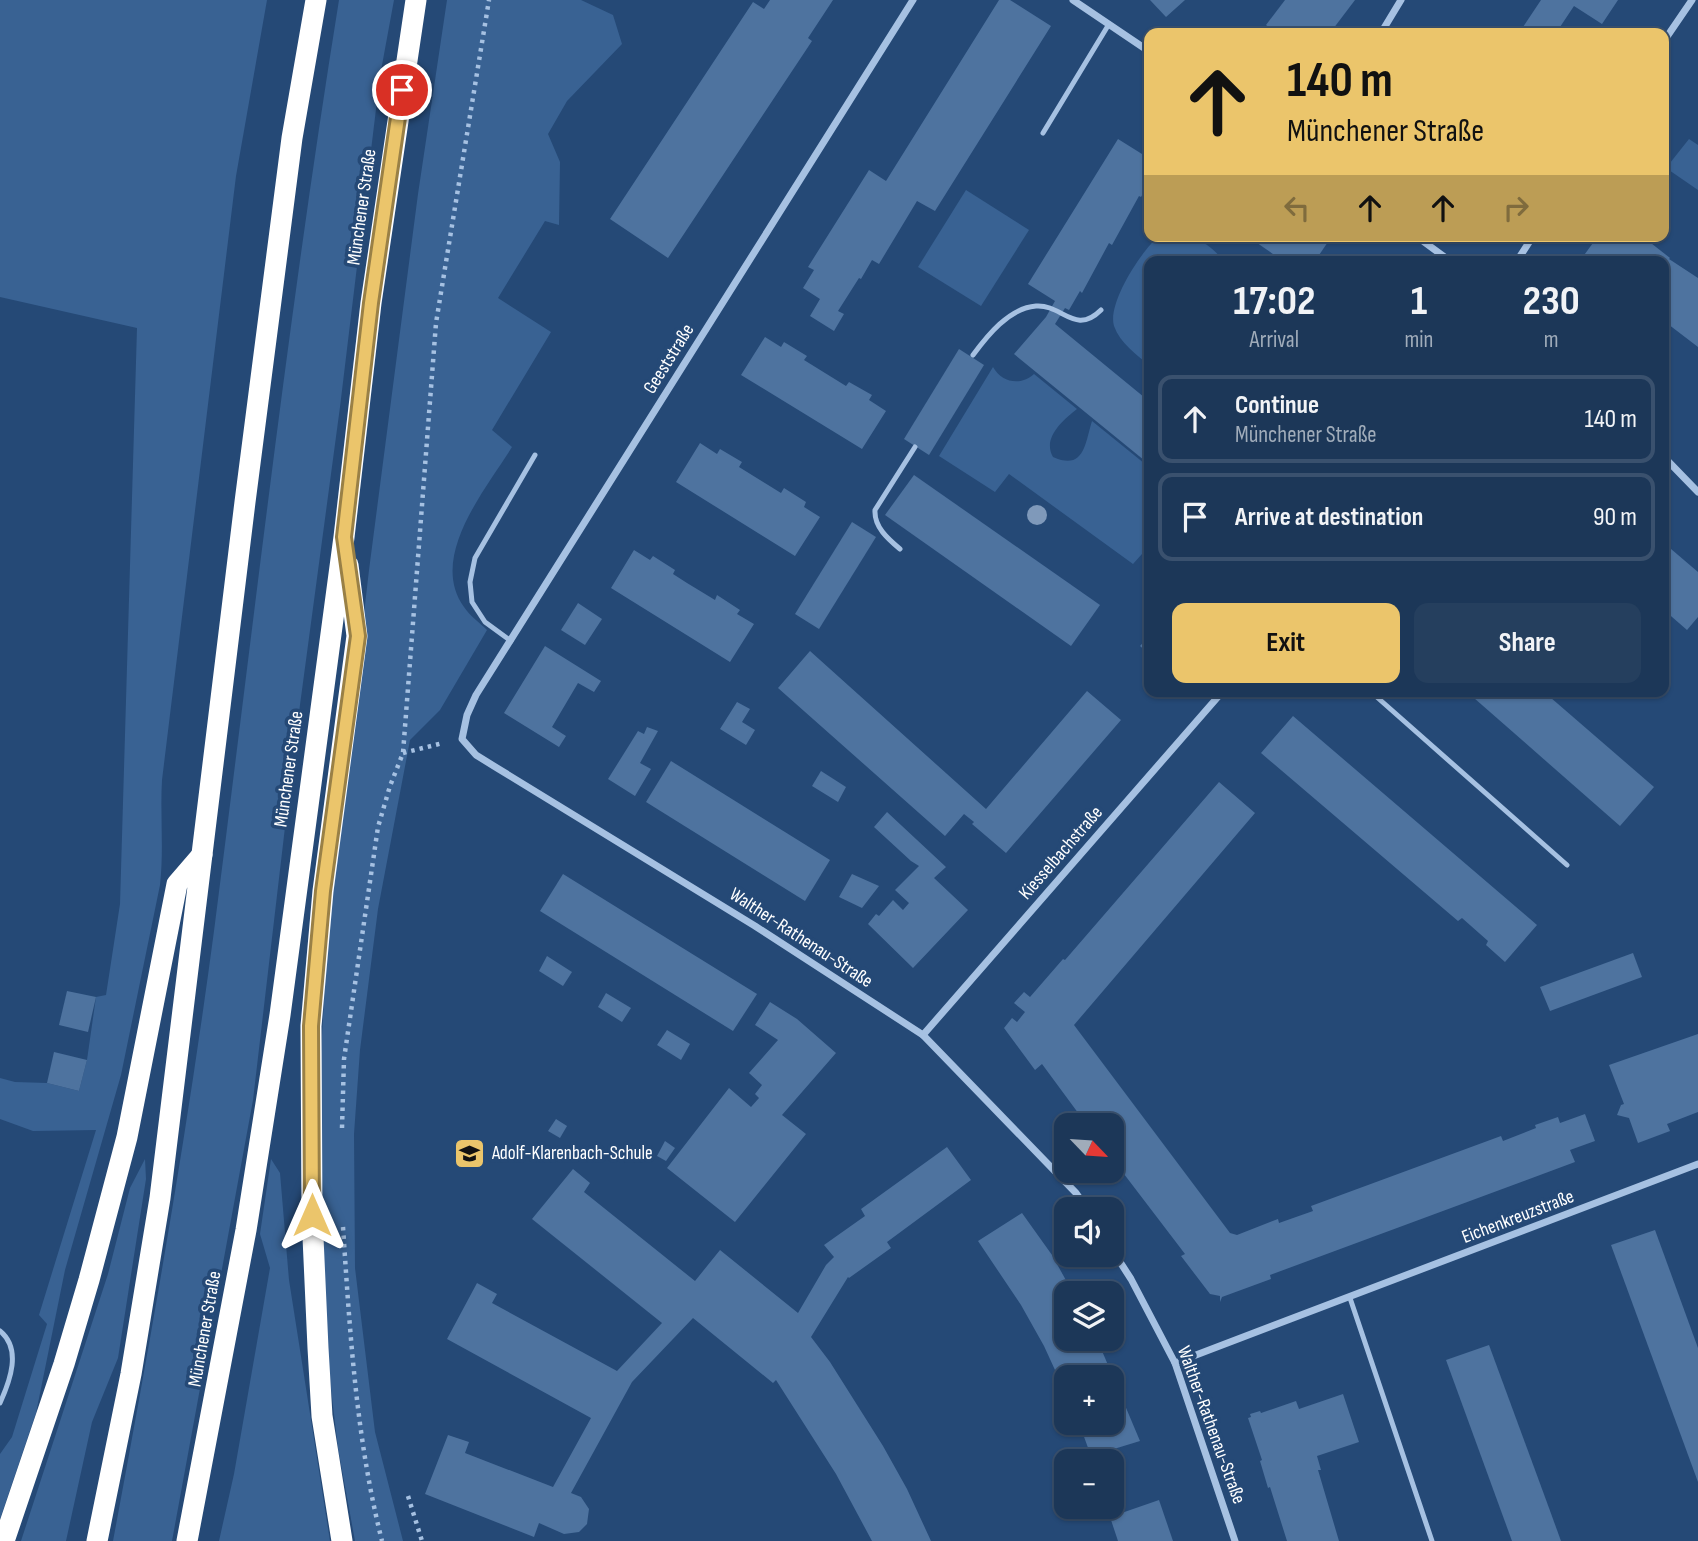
<!DOCTYPE html>
<html lang="en">
<head>
<meta charset="utf-8">
<style>
	:root { --surface:#1c3758; --page:#253f5e; --text:#f1f3f6; --muted:#a0acba; --line:#3a516e; --accent:#ebc56b }
	body { margin:0; font-family:"Sofia Sans Condensed",sans-serif; background:var(--page); color:var(--text); height:100vh; display:flex; flex-direction:column; font-size:26px; white-space:nowrap }
	* { box-sizing:border-box; margin:0 }
	p { font-size:23px; color:var(--muted) }
	.icon { flex:none; width:38px; height:38px; fill:none; stroke:currentColor; stroke-width:2; stroke-linecap:round; stroke-linejoin:round }
	.map { position:relative; flex:1; overflow:hidden }
	.side { position:absolute; left:1144px; top:256px; width:525px; height:441px; display:flex; flex-direction:column; background:var(--surface); border-radius:14px; box-shadow:0 2px 5px #0004,0 0 0 2px var(--line) }
	.side>* { flex:none }
	.top-card { position:absolute; left:1144px; top:28px; width:525px; height:214px; border-radius:14px; box-shadow:0 2px 5px #0004,0 0 0 2px var(--line); background:#ebc56b; color:#111; overflow:hidden }
	.needle { width:46px; rotate:115deg }
	.controls { position:absolute; left:1054px; top:1113px; display:grid; gap:14px }
	.controls a { display:grid; place-items:center; width:70px; height:70px; border-radius:14px; background:var(--surface); box-shadow:0 2px 5px #0004,0 0 0 2px var(--line); font-size:35px }
	.pin { position:absolute; display:grid; place-items:center; width:60px; height:60px; color:#fff; margin:-30px; border:4px solid #fff; border-radius:50%; box-shadow:0 2px 7px #0007 }
	.me { position:absolute; width:77px; margin:-38px; rotate:0deg; stroke-linejoin:round; filter:drop-shadow(0 0 5px #0008) }
	.turn { display:flex; align-items:center; gap:24px; height:147px; padding:0 28px; font-size:32px }
	.turn .icon { width:91px; height:91px; stroke-width:2.5 }
	.turn b { display:block; font-size:49px; line-height:60px }
	.lanes { display:flex; align-items:center; height:66px; padding:0 28px; background:#0003; justify-content:center; gap:35px; direction:ltr }
	.lanes .off { opacity:.35 }
	.eta { display:flex; justify-content:space-evenly; align-items:center; height:119px; text-align:center }
	.eta b { font-size:42px; font-weight:700; line-height:49px }
	.action { display:flex; gap:14px; margin-top:auto; padding:14px 28px }
	.action a { flex:1; height:80px; border-radius:14px; background:var(--accent); color:#111; font-size:28px; font-weight:700; line-height:80px; text-align:center }
	.action a+a { background:var(--page); color:var(--text) }
	ul { padding:0; list-style:none }
	li { display:flex; align-items:center; gap:21px; height:88px; margin:0 14px 10px; padding:0 14px; border:4px solid var(--line); border-radius:14px }
	li div { flex:1 }
	li b { display:block; font-size:26px }
	li em { font-style:normal }
	.map>svg:first-child { display:block }
</style>
</head>
<body>
<div class="map">
<svg width="1698" height="1541" viewBox="0 0 1698 1541">
	<rect width="100%" height="100%" fill="#254976"/>
	<g fill="#396293">
		<path d="M0,0H267L236,176L162,780C160,815 164,849 160,885L121,1075L65,1270L36,1413L0,1519V1454L12,1437L47,1324L39,1315L96,1130L33,1131L0,1119V1078L15,1082L47,1083L79,1091L87,1060L96,997L106,995L120,904L137,328L0,297Z"/>
		<path d="M339,0H394L380,76L340,407L295,742L253,1100L172,1541H113C151,1338 187,1135 214,931C254,620 289,309 339,0Z"/>
		<path d="M447,0H581L613,15L622,44L567,101L548,134L560,162L559,225L545,221L498,298L551,332L492,430L512,447C486,489 428,557 464,607C470,616 480,623 487,630L440,710L410,740L378,909L360,1050L354,1134L355,1268L375,1432L403,1541H355L338,1448L324,1329L320,1071L328,929L369,570L418,194Z"/>
		<polygon points="1689,139 1698,145 1698,190 1666,168"/>
		<polygon points="966,190 1029,230 981,306 918,267"/>
		<path d="M1159,236C1191,236 1201,235 1224,261H1150V366C1137,355 1120,343 1114,326C1107,303 1142,250 1159,236Z"/>
		<path d="M993,367C1002,383 1021,386 1034,374L1077,409C1063,420 1042,438 1053,457C1084,471 1085,444 1092,421L1150,468V545L1133,564L1009,474L995,492L939,456Z"/>
		<polygon points="145,1159 146,1179 118,1358 92,1422 66,1541 21,1541 108,1274 130,1188"/>
		<polygon points="271,1159 280,1173 289,1280 330,1541 219,1541 234,1474 270,1268 260,1234"/>
	</g>
	<g fill="#4e739f">
		<polygon points="770,0 833,0 808,38 812,41 668,258 610,219 753,2 764,9"/>
		<polygon points="999,0 1010,0 1051,26 935,211 917,201 879,264 872,260 861,279 859,278 838,311 844,314 834,331 810,316 820,299 803,288 814,270 808,267 869,170 886,181"/>
		<polygon points="1150,0 1185,0 1166,17"/>
		<polygon points="1285,0 1355,0 1330,33 1276,33 1266,25"/>
		<polygon points="1541,0 1618,0 1602,24 1574,6 1556,33 1519,33"/>
		<polygon points="1118,139 1150,159 1150,178 1147,183 1149,184 1141,197 1139,196 1112,245 1109,243 1082,293 1080,291 1069,310 1065,308 1055,324 1150,402 1150,465 1014,354 1046,317 1055,301 1028,284"/>
		<polygon points="1247,236 1332,236 1315,261 1283,261"/>
		<polygon points="1598,236 1642,236 1670,258 1669,259 1698,278 1698,347 1664,321 1664,261 1585,261 1582,258"/>
		<polygon points="765,337 781,347 784,342 807,356 804,360 846,386 849,382 872,395 869,400 886,411 862,449 741,375"/>
		<polygon points="959,349 984,365 929,455 904,439"/>
		<polygon points="700,443 717,454 720,449 742,462 739,467 781,493 784,488 806,502 804,507 820,517 795,556 676,482"/>
		<polygon points="914,475 1100,605 1071,646 885,515"/>
		<polygon points="852,522 876,537 819,629 795,614"/>
		<polygon points="1664,543 1698,572 1698,617 1687,630 1664,610"/>
		<polygon points="634,550 650,560 653,556 675,570 673,574 687,583 715,600 717,595 740,610 737,614 754,624 730,662 611,588"/>
		<polygon points="578,603 602,619 585,645 561,630"/>
		<polygon points="1150,635 1150,655 1140,646"/>
		<polygon points="545,646 601,681 594,692 578,683 552,727 566,736 559,747 504,713"/>
		<polygon points="810,651 986,809 1087,691 1121,720 1006,853 972,824 974,822 964,814 945,836 778,688"/>
		<polygon points="1466,691 1543,691 1654,787 1620,826"/>
		<polygon points="737,702 750,709 742,722 755,730 746,745 720,729"/>
		<polygon points="1293,716 1537,925 1505,962 1486,945 1488,941 1462,918 1458,921 1261,753"/>
		<polygon points="647,727 658,731 640,763 651,769 635,796 608,779 638,731 644,734"/>
		<polygon points="671,761 830,860 805,901 646,802"/>
		<polygon points="821,771 846,787 838,802 812,786"/>
		<polygon points="1219,782 1255,813 1074,1025 1230,1233 1237,1235 1278,1219 1279,1223 1313,1211 1311,1206 1501,1136 1503,1141 1536,1128 1535,1125 1558,1117 1560,1123 1585,1114 1595,1141 1570,1150 1575,1162 1270,1275 1271,1279 1222,1297 1220,1302 1220,1296 1210,1294 1181,1256 1185,1254 1111,1157 1111,1125 1087,1125 1042,1064 1035,1070 1004,1028 1012,1018 1017,1022 1025,1012 1014,1003 1024,992 1030,997 1063,959 1065,960"/>
		<polygon points="887,812 946,867 934,878 968,910 913,968 868,924 876,914 879,916 893,900 903,910 909,903 895,890 919,866 911,861 874,827"/>
		<polygon points="563,874 757,994 733,1031 540,911"/>
		<polygon points="852,874 879,886 862,908 839,897"/>
		<polygon points="1633,953 1642,977 1550,1011 1540,987"/>
		<polygon points="547,956 572,972 563,986 539,971"/>
		<polygon points="67,991 96,997 88,1032 59,1025"/>
		<polygon points="606,993 631,1008 622,1022 598,1007"/>
		<polygon points="770,1002 797,1019 836,1053 782,1115 806,1134 735,1222 667,1168 729,1088 751,1107 759,1098 755,1094 762,1085 749,1073 778,1040 755,1025"/>
		<polygon points="667,1030 690,1044 681,1060 657,1045"/>
		<polygon points="1698,1034 1698,1112 1667,1124 1670,1131 1638,1143 1629,1118 1617,1115 1621,1105 1624,1104 1609,1065"/>
		<polygon points="54,1052 87,1060 79,1091 47,1083"/>
		<polygon points="556,1119 567,1126 560,1138 548,1131"/>
		<polygon points="665,1141 675,1148 666,1161 657,1156"/>
		<polygon points="947,1147 971,1180 887,1242 891,1248 849,1278 848,1277 811,1337 830,1362 883,1446 907,1489 931,1541 872,1541 836,1474 776,1380 773,1383 693,1318 632,1382 571,1493 581,1497 589,1509 587,1524 579,1532 564,1534 539,1523 534,1537 425,1494 448,1435 469,1442 465,1453 553,1487 591,1418 447,1339 477,1283 497,1294 492,1303 617,1371 662,1323 532,1219 573,1169 590,1183 584,1192 695,1281 720,1250 798,1313 826,1265 834,1257 824,1245 865,1216 861,1209"/>
		<polygon points="1022,1213 1052,1255 1073,1293 1066,1293 1066,1339 1097,1339 1140,1441 1091,1456 1079,1423 1111,1423 1111,1377 1066,1377 1066,1394 1044,1346 1021,1305 978,1241"/>
		<polygon points="1655,1230 1698,1348 1698,1482 1611,1245"/>
		<polygon points="1489,1345 1549,1508 1561,1541 1512,1541 1446,1360"/>
		<polygon points="1343,1394 1359,1442 1317,1456 1321,1470 1318,1470 1339,1541 1287,1541 1270,1487 1268,1488 1260,1461 1262,1460 1248,1418 1251,1417 1250,1414 1260,1411 1261,1413 1296,1401 1299,1409"/>
		<polygon points="1159,1500 1173,1541 1118,1541 1110,1517"/>
	</g>
	<g fill="none" stroke-linecap="round" stroke-linejoin="round">
		<g stroke="#a6c1e2" stroke-width="4.5" stroke-dasharray="3.5 5" stroke-linecap="butt">
			<polyline points="403,753 443,743"/>
			<polyline points="342,1128 344,1059 378,827 390,786 403,753 436,323 489,0"/>
			<path d="M343,1227C350,1333 356,1438 382,1541"/>
			<polyline points="408,1496 422,1541"/>
		</g>
		<g stroke="#a6c1e2" stroke-width="5">
			<polyline points="1043,133 1109,24"/>
			<path d="M973,355C987,336 1009,308 1036,306C1062,304 1075,336 1101,310"/>
			<path d="M900,549C888,539 874,527 875,510L915,447"/>
			<polyline points="511,641 485,622 472,602 470,582 475,558 535,455"/>
			<polyline points="1370,691 1567,865"/>
			<polyline points="1350,1298 1432,1541"/>
			<path d="M0,1331C22,1349 10,1381 0,1403"/>
		</g>
		<g stroke="#a6c1e2" stroke-width="7">
			<polyline points="913,0 476,695 467,715 462,739 476,755 497,768 755,926 923,1035 1076,1193 1087,1209"/>
			<polyline points="1073,0 1150,52"/>
			<polyline points="1381,33 1401,0"/>
			<polyline points="1664,41 1692,0"/>
			<polyline points="1416,236 1450,261"/>
			<polyline points="1517,261 1533,236"/>
			<polyline points="1664,457 1698,492"/>
			<polyline points="923,1035 1223,691"/>
			<polyline points="1111,1248 1131,1279 1175,1363 1235,1541"/>
			<polyline points="1175,1363 1698,1164"/>
		</g>
		<g stroke="#fff" stroke-width="21">
			<polyline points="4,1541 64,1364 89,1280 127,1137 177,884 202,855"/>
			<polyline points="97,1541 131,1374 160,1198 245,502 292,138 316,0"/>
			<polyline points="187,1541 246,1230 280,1015 344,537 371,303 416,0"/>
			<polyline points="342,1541 322,1416 318,1348 312,1215 311,1026 323,891 357,636 348,565"/>
		</g>
	</g>
	<circle fill="#7f99ba" cx="1037" cy="515" r="10"/>
	<g fill="none" stroke-linecap="round" stroke-linejoin="round">
		<defs>
			<polyline id="route" points="312,1215 311,1026 323,891 358,636 344,537 371,303 402,90"/>
		</defs>
		<use href="#route" stroke="#998046" stroke-width="18"/>
		<use href="#route" stroke="#ebc56b" stroke-width="12"/>
	</g>
	<defs>
		<symbol id="school-square" viewBox="-11 -11 22 22"><rect x="-9" y="-9" width="18" height="18" rx="4" fill="#ebc56b" stroke="#254976"/><path d="M0-5L7-2L0 1L-7-2ZM-4 1L0 2.5L4 1V4Q0 6-4 4Z" fill="#111"/></symbol>
	</defs>
	<g fill-rule="evenodd">
		<use href="#school-square" x="452" y="1136" width="35" height="35"/>
	</g>
	<g text-anchor="middle" dominant-baseline="central" stroke-width="7" stroke-linejoin="round" paint-order="stroke">
		<g font-size="19" fill="#fff" stroke="#254976">
			<text transform="translate(362 207) rotate(-82)">Münchener Straße</text>
			<text transform="translate(669 359) rotate(-58)">Geeststraße</text>
			<text transform="translate(289 769) rotate(-82)">Münchener Straße</text>
			<text transform="translate(1061 853) rotate(-49)">Kiesselbachstraße</text>
			<text transform="translate(801 938) rotate(33)">Walther-Rathenau-Straße</text>
			<text transform="translate(1518 1217) rotate(-21)">Eichenkreuzstraße</text>
			<text transform="translate(205 1329) rotate(-80)">Münchener Straße</text>
			<text transform="translate(1211 1425) rotate(70)">Walther-Rathenau-Straße</text>
		</g>
		<g font-size="19" fill="#fff" stroke="#254976" text-anchor="start">
			<text x="492" y="1153">Adolf-Klarenbach-Schule</text>
		</g>
	</g>
</svg>
<div class="controls">
<a><svg class="needle" viewBox="-14 -14 28 28"><path d="M0-13l5 13h-10z" fill="#e53935"/><path d="M0 13l5-13h-10z" fill="#a0acba"/></svg></a>
<a><svg class="icon" aria-label="sound" viewBox="0 0 24 24"><path d="M4 9h4l5-4v14l-5-4H4zM17 9q2 3 0 6"/></svg></a>
<a><svg class="icon" aria-label="layers" viewBox="0 0 24 24"><path d="M12 4l9 5-9 5-9-5zM3 14l9 5 9-5"/></svg></a>
<a>+</a>
<a>−</a>
</div>
<div class="pin" style="left:402px;top:90px;background:#d93025"><svg class="icon" aria-label="arrive" viewBox="0 0 24 24"><path d="M6 21V4h12l-3 4 3 4H6"/></svg></div>
<svg class="me" style="left:312px;top:1215px" viewBox="-20 -20 40 40"><path d="M0-17L14 15 0 8-14 15z" fill="#ebc56b" stroke="#fff" stroke-width="4"/></svg>
<div class="top-card">
<div class="turn"><svg class="icon" aria-label="ahead" viewBox="0 0 24 24"><path d="M12 20V5M6 11l6-6 6 6"/></svg><div><b>140 m</b>Münchener Straße</div></div>
<div class="lanes"><svg class="icon off" aria-label="left" viewBox="0 0 24 24"><path d="M17 20v-9H6M10 6l-5 5 5 5"/></svg><svg class="icon" aria-label="ahead" viewBox="0 0 24 24"><path d="M12 20V5M6 11l6-6 6 6"/></svg><svg class="icon" aria-label="ahead" viewBox="0 0 24 24"><path d="M12 20V5M6 11l6-6 6 6"/></svg><svg class="icon off" aria-label="right" viewBox="0 0 24 24"><path d="M7 20v-9h11M14 6l5 5-5 5"/></svg></div>
</div>
<section class="side">
<div class="eta">
<div><b>17:02</b><p>Arrival</p></div>
<div><b>1</b><p>min</p></div>
<div><b>230</b><p>m</p></div>
</div>
<ul>
<li><svg class="icon" aria-label="ahead" viewBox="0 0 24 24"><path d="M12 20V5M6 11l6-6 6 6"/></svg><div><b>Continue</b><p>Münchener Straße</p></div><em>140 m</em></li>
<li><svg class="icon" aria-label="arrive" viewBox="0 0 24 24"><path d="M6 21V4h12l-3 4 3 4H6"/></svg><div><b>Arrive at destination</b></div><em>90 m</em></li>
</ul>
<div class="action"><a>Exit</a><a>Share</a></div>
</section>
</div>
</body>
</html>
